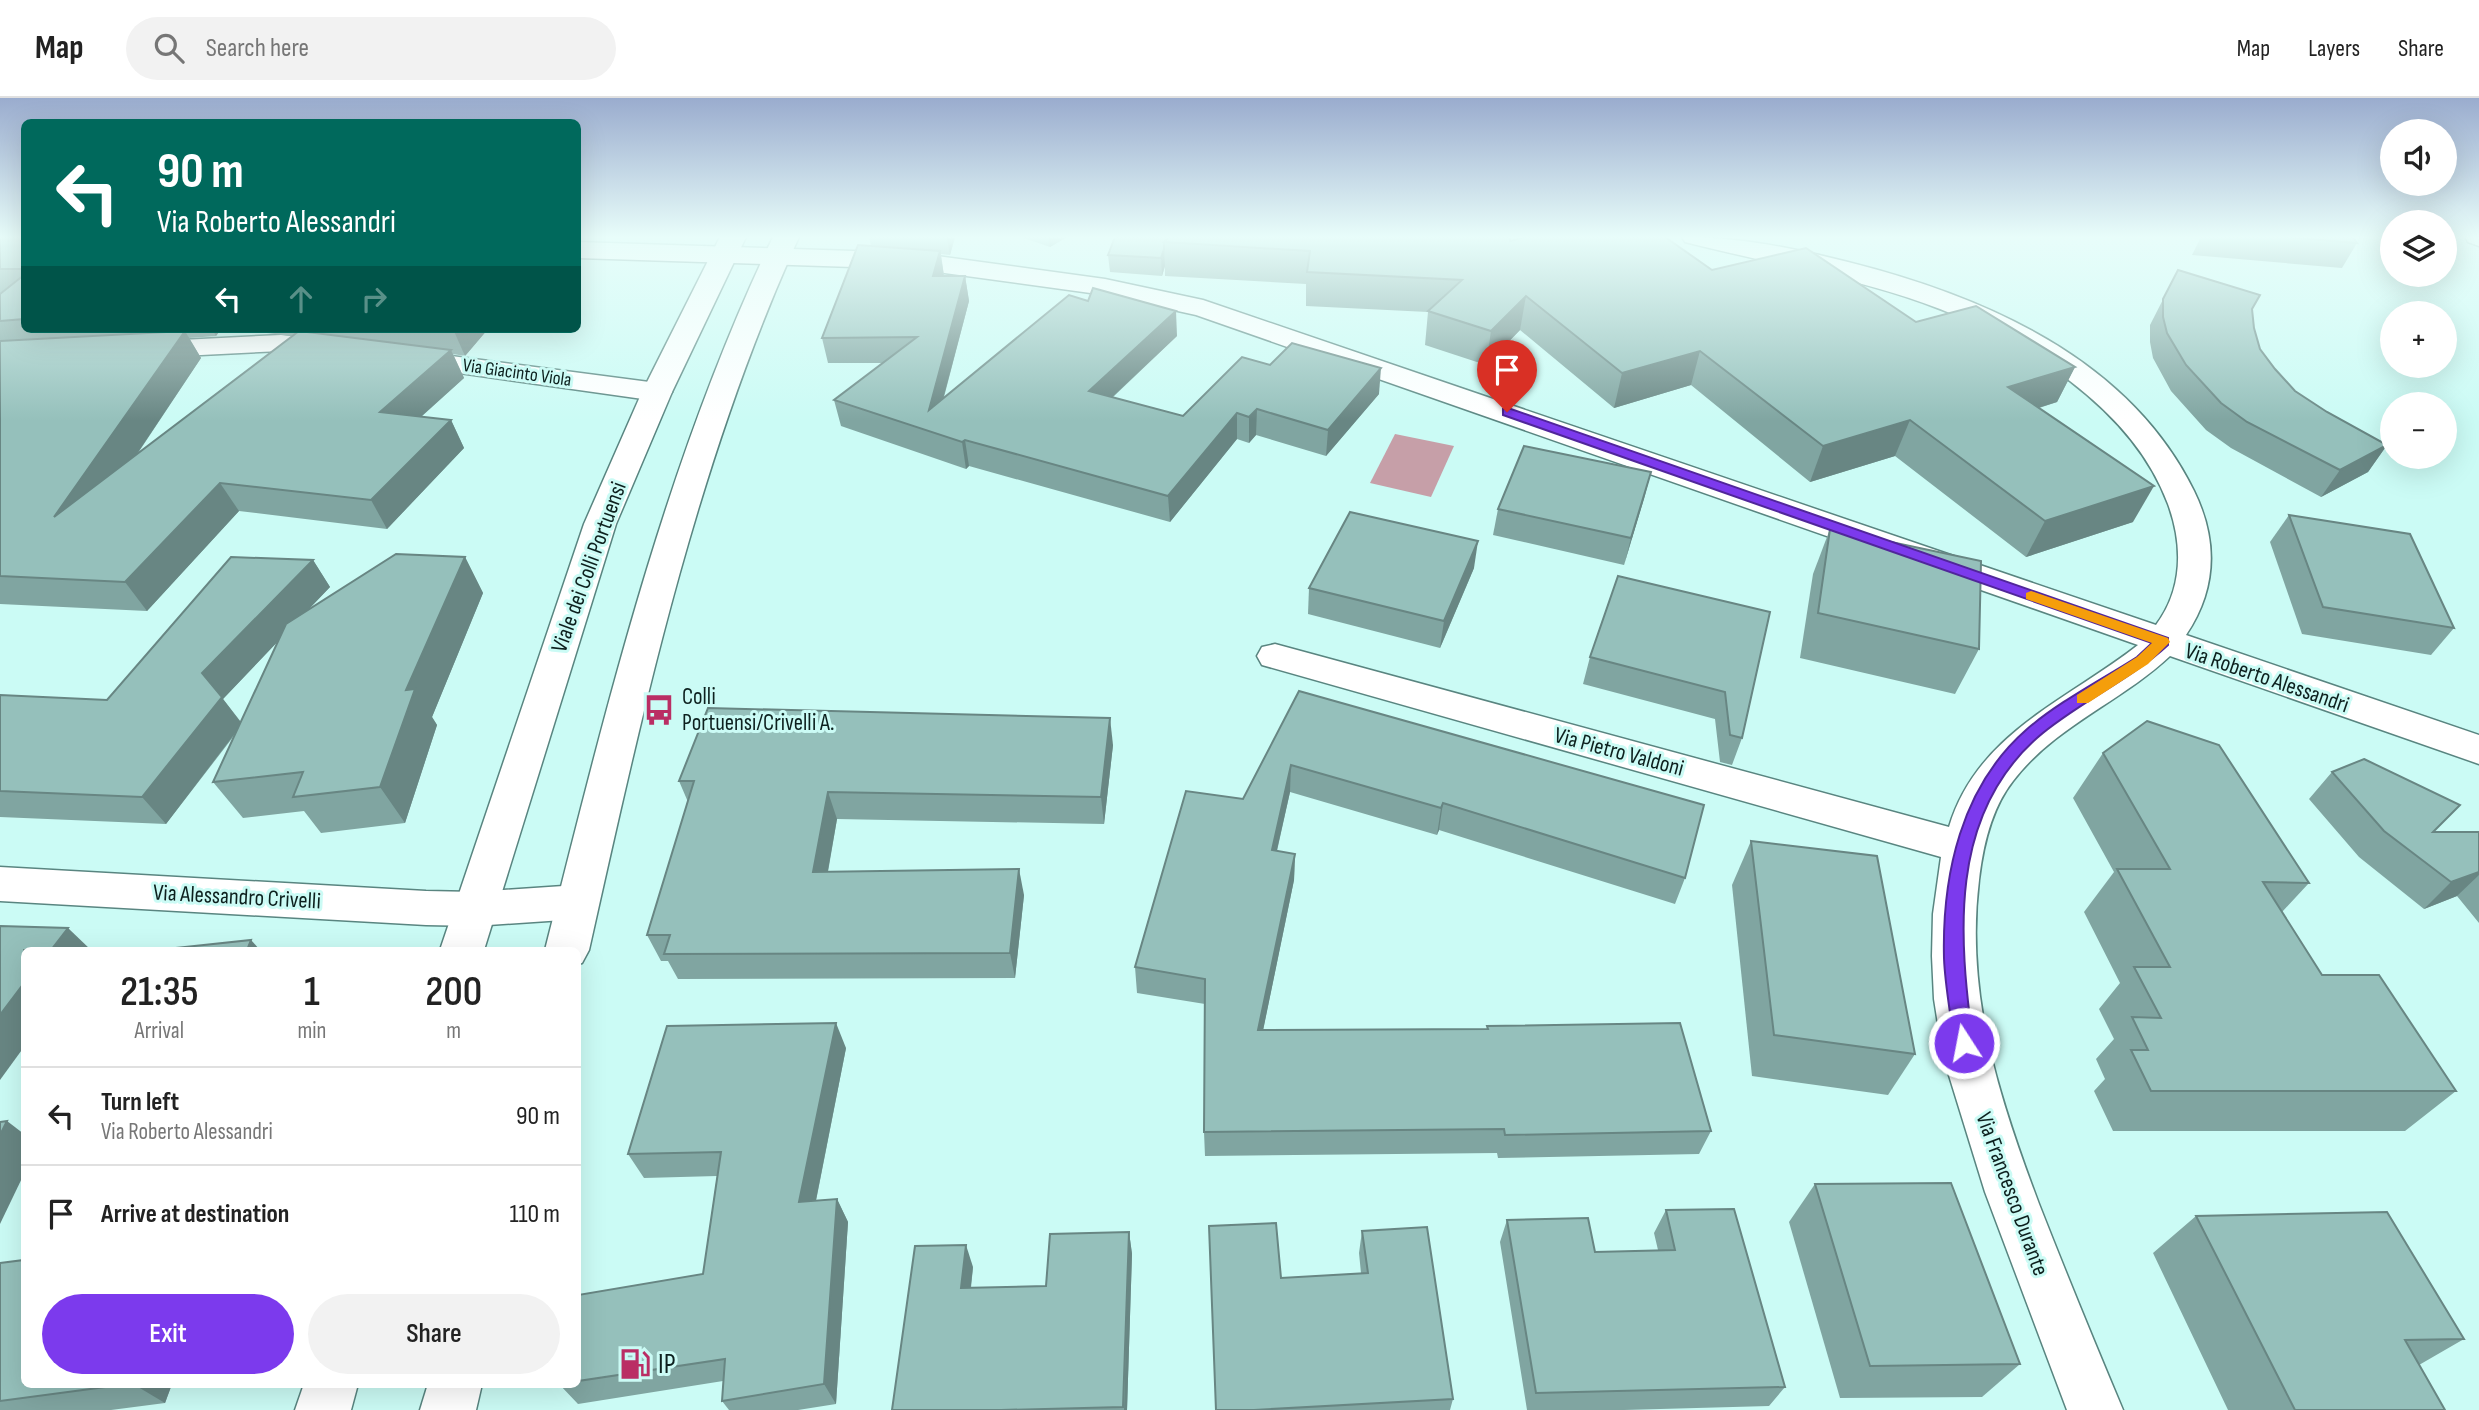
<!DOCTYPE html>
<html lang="en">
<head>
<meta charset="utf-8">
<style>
	:root { --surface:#fff; --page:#f2f2f2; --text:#222; --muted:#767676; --line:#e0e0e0; --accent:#7c3aed }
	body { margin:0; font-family:"Sofia Sans Condensed",sans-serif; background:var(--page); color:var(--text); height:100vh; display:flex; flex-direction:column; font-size:26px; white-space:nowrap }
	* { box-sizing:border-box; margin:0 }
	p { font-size:23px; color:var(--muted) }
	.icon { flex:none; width:38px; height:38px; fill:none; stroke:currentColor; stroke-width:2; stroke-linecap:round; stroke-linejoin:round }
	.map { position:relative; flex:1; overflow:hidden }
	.details { position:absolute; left:21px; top:849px; width:560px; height:441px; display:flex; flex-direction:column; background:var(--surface); border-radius:10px; box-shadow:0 7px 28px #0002 }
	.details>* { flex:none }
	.banner { position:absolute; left:21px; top:21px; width:560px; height:214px; border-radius:10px; box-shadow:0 7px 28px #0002; background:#00695c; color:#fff; overflow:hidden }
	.tools { position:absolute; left:2380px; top:21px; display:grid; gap:14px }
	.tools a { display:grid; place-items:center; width:77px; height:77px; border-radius:50%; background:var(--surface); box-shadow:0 7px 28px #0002; font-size:35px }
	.pin { position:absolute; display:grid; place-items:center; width:60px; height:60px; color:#fff; margin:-72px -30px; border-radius:50% 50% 50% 0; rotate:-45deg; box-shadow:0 0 7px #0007 }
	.pin .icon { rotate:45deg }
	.me { position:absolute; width:77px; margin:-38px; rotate:349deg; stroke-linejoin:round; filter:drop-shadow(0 0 5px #0008) }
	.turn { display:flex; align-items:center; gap:24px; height:147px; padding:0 21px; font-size:32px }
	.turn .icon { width:91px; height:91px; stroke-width:2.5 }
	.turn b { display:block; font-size:49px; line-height:60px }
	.lanes { display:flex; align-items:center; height:66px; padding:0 21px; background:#0003; justify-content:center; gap:35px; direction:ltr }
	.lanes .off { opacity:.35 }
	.eta { display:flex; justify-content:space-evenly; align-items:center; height:119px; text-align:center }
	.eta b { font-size:42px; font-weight:600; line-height:49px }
	.button { display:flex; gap:14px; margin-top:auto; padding:14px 21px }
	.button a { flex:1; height:80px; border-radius:42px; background:var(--accent); color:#fff; font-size:28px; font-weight:600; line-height:80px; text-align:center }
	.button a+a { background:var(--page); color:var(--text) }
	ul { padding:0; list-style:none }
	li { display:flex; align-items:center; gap:21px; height:98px; padding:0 21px; border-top:2px solid var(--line) }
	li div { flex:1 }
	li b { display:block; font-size:26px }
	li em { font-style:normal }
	header { display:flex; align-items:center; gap:42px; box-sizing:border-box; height:98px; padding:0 35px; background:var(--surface); border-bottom:2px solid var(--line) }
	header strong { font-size:33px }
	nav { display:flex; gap:38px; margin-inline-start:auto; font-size:24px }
	.search { width:490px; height:63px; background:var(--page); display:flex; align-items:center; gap:18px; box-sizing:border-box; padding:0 24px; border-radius:38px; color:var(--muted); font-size:26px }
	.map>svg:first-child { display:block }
</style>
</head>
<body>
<header>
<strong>Map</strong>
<div class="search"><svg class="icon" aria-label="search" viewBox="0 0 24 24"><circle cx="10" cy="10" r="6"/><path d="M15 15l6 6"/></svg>Search here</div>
<nav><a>Map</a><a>Layers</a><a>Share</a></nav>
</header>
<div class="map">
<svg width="2479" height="1312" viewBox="0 0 2479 1312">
	<rect width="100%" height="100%" fill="#cbfbf5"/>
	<polygon fill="#c69fa8" points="1395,336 1454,348 1431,399 1370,385"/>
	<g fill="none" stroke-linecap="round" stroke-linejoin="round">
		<defs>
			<g id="minor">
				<path d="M1682,139C1739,139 1793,150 1848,164C1983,198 2129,260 2194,393C2218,442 2217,491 2186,537L2479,637V666L2170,558C2121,604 2055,628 2013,683C1991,711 1983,748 1979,782C1965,897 1999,1000 2039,1106C2066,1175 2094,1243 2123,1312H2067L1985,1094L1943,958L1934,901L1932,858L1933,816L1941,759L1262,567L1257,558L1262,549L1275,546L1949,729C1977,635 2068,602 2138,547L1196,217L1105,197L915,171L578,160V144L915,155L1105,181L1203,202L2156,527C2183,491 2183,447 2168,406C2149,355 2113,316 2070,283C1949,191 1827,180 1685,144Z"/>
				<polygon points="2465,139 2479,139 2479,148 2468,144"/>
				<polygon points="281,237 346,244 350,250 346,256 336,258 281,253 141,260 131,258 127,252 131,246 141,244"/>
				<polygon points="406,252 657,285 667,288 672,294 667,300 657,303 396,266 392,260 396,254"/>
				<polygon points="0,769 426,793 475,794 578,787 593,792 599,804 593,816 578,821 475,828 426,827 0,803"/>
			</g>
			<g id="major">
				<polygon points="720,139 746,139 672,294 616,426 484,852 440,852 584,426 642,294"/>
				<path d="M773,139H799C696,365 643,611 589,852L582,865L578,866V852H545C606,611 665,364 773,139Z"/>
				<polygon points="304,1286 358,1286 351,1312 295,1312"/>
				<polygon points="428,1286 482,1286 476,1312 420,1312"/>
			</g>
		</defs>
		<use href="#minor" stroke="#598580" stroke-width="3"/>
		<use href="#major" stroke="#598580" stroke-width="3"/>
		<use href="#minor" fill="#fff" fill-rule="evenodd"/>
		<use href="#major" fill="#fff" fill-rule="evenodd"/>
	</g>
	<g fill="#80a5a1" fill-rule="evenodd">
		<polygon points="0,139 24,139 24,231 221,231 216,238 189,240 201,260 138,355 292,238 232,231 488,231 465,258 453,256 464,280 421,319 451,322 464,350 387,431 239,413 147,513 0,506"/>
		<polygon points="869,139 955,139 950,157 941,156 944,178 965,178 969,203 944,299 1177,238 1112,300 1183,318 1379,296 1326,358 1256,337 1249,345 1237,341 1170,424 969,368 966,371 841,328 834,302 883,265 828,265 822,240 871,148"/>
		<polygon points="1021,139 1067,139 1050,149"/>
		<polygon points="1115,139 1510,143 1712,172 1916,224 2075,269 2057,304 2039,310 2133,424 2026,459 1895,358 1810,384 1691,287 1614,310 1520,232 1486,267 1425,247 1428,214 1306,208 1306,186 1165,178 1165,168 1162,178 1110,174 1108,157"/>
		<polygon points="2201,139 2353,139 2357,145 2342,170 2192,157"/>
		<polygon points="2178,172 2252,211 2254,230 2260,251 2275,271 2295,293 2327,314 2387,347 2368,374 2321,399 2231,350 2206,332 2171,293 2153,260 2150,244 2150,227"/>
		<polygon points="1651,374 1624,467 1493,437 1498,411"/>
		<polygon points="2289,417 2454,530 2431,557 2302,536 2270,444"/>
		<polygon points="1830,431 1979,551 1955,596 1800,560 1813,476"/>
		<path d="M465,459L483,495L432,619L437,627L405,725L321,735L304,713L243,720L213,684L237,634L166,726L0,719V597L107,602L313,462L330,489L308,512ZM278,543L241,624L223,601Z"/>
		<polygon points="1474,470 1440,550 1308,516 1309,490"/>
		<polygon points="1770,514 1742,640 1732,667 1720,664 1715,621 1583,586 1590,559"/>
		<polygon points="1299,593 1685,780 1675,806 1439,732 1437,737 1290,694 1277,753 1295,756 1294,782 1263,932 1487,931 1487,928 1711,1033 1699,1056 1498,1060 1497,1055 1205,1058 1204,1034 1205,906 1137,895 1135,869 1243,701"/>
		<polygon points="1113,647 1104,726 837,721 828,774 1024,797 1015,880 678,881 668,863 661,863 647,837 688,704 679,683"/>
		<polygon points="2103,655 2309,785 2282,814 2322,877 2456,993 2405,1033 2113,1033 2094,993 2105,981 2096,961 2114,941 2099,911 2120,885 2084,814 2114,774 2073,700"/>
		<polygon points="2332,674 2433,734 2479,734 2479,825 2457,798 2424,811 2359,759 2309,701"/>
		<polygon points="1751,743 1915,956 1888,997 1752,978 1732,787"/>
		<polygon points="846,950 816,1103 837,1101 848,1124 836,1306 798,1312 729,1312 722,1303 723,1283 578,1306 559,1286 578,1286 578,1197 703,1176 717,1078 644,1080 628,1056"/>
		<polygon points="1815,1086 2020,1266 1982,1299 1840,1300 1789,1124"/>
		<polygon points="1666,1112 1785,1289 1769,1308 1624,1312 1527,1312 1500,1144 1507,1122 1595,1154 1658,1152 1654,1135"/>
		<polygon points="2196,1118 2464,1241 2419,1267 2445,1312 2228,1312 2153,1155"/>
		<polygon points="1362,1133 1453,1301 1450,1312 1216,1312 1281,1180 1361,1175 1359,1155"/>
		<polygon points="1129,1134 1132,1156 1127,1312 892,1312 973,1169 971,1190 1046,1188"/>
		<polygon points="0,1165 24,1286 172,1286 165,1305 111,1312 0,1312"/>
	</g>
	<g fill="#688683">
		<polygon points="948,139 955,139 950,157 947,140"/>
		<polygon points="1049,139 1067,139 1050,149"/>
		<polygon points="1164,151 1165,168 1162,178 1161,160"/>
		<polygon points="940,153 944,178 933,178"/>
		<polygon points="965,178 969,203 934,335 929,312"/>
		<polygon points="1526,198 1520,232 1486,267 1491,233"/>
		<polygon points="1176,213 1177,238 1091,319 1089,293"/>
		<polygon points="212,231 221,231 216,238"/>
		<polygon points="453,231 488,231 465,258"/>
		<polygon points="185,233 201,260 76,447 54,419"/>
		<polygon points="451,252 464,280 395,342 380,314"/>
		<polygon points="1700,253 1691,287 1614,310 1622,275"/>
		<polygon points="2075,269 2057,304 1992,324 2008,289"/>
		<polygon points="1381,270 1379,296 1326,358 1328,332"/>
		<polygon points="1257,311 1256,337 1249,345 1249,319"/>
		<polygon points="1237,315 1237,341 1170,424 1168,398"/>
		<polygon points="451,322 464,350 387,431 371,402"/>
		<polygon points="1910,322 1895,358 1810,384 1823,348"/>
		<polygon points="965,342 969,368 966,371 962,344"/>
		<polygon points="2387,347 2368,374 2321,399 2340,372"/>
		<polygon points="1651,374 1644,401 1624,467 1631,440"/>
		<polygon points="220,385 239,413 147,513 125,484"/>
		<polygon points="2154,388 2133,424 2026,459 2045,423"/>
		<polygon points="1478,443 1474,470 1440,550 1444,523"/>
		<polygon points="465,459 483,495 432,619 437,627 405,725 380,689 406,592"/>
		<polygon points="313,462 330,489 223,601 242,626 166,726 142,699 202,575"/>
		<polygon points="1110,620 1113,647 1104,726 1101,699"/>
		<polygon points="1291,667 1290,694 1271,778 1272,752"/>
		<polygon points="828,694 837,721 823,800 813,774"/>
		<polygon points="1443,705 1439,732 1437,737 1441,710"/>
		<polygon points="1295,756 1294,782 1258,957 1258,932"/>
		<polygon points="1019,771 1024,797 1015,880 1010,855"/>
		<polygon points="2479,774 2479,777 2457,798 2424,811 2451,784"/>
		<polygon points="68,830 91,852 51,852"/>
		<polygon points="251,842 260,852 247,852"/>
		<polygon points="24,885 24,949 0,982 0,917"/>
		<polygon points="836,925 846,950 811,1127 799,1104"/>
		<polygon points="7,1023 24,1036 24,1076 0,1126 0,1037"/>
		<polygon points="837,1101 848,1124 836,1306 824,1286"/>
		<polygon points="1129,1134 1132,1156 1127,1312 1124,1312"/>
		<polygon points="966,1147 973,1169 968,1212 961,1190"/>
		<polygon points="133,1286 172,1286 165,1305"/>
	</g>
	<g fill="#95c0bb" stroke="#688683" stroke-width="2">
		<rect x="0" y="139" width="24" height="32"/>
		<polygon points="1115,139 1168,139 1167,142 1164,144 1164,151 1161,160 1108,157"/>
		<polygon points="1170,139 1510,139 1510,143 1525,139 1665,139 1712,172 1806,150 1916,224 1976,208 2075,269 2008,289 2154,388 2045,423 1910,322 1823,348 1700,253 1622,275 1526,198 1491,233 1428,213 1462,182 1307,174 1310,153 1164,144"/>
		<polygon points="2288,139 2353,139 2357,145"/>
		<polygon points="858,147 940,153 933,178 965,178 929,312 1069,197 1088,203 1093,190 1176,213 1089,293 1183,318 1242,259 1270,267 1292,245 1381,270 1328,332 1257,311 1249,319 1237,315 1168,398 965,342 962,344 834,302 917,239 822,240"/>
		<polygon points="2178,172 2260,197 2252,211 2254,230 2260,251 2275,271 2295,293 2327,314 2387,347 2340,372 2247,324 2221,305 2186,267 2167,235 2163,219 2163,201"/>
		<polygon points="24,177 24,221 0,223 0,196"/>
		<polygon points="185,233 54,419 299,233 451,252 380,314 451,322 371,402 220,385 125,484 0,478 0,243"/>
		<polygon points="1524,348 1651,374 1631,440 1498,411"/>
		<polygon points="1350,414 1478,443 1444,523 1309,490"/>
		<polygon points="2289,417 2410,436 2454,530 2323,509"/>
		<polygon points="1830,431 1981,463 1979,551 1818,515"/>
		<polygon points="396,456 465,459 406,592 415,591 380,689 293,699 303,674 213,684 286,526"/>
		<polygon points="231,459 313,462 202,575 222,599 142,699 0,693 0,597 107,602"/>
		<polygon points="1618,478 1770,514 1742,640 1730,637 1725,594 1590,559"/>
		<polygon points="1299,593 1704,707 1685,780 1443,705 1441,710 1291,667 1272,752 1295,756 1258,932 1488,931 1487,928 1680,925 1711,1033 1505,1037 1504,1031 1204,1034 1205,881 1135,869 1186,693 1243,701"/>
		<polygon points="708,610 1110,620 1101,699 828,694 813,774 1019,771 1010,855 664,856 670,837 647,837 694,683 679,683"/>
		<polygon points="2147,623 2219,647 2309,785 2263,784 2322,877 2379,877 2456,993 2151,993 2131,952 2148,952 2132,919 2161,920 2134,869 2170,869 2117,771 2170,771 2103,655"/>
		<polygon points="2364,661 2460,707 2433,734 2479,734 2479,774 2451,784 2384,733 2332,674"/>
		<polygon points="1751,743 1877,758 1915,956 1774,937"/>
		<polygon points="0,828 68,830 51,852 24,852 24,885 0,917"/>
		<polygon points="251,842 247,852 157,852"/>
		<polygon points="836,925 799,1104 837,1101 824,1286 722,1303 725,1261 578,1283 578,1197 703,1176 721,1054 628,1056 667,928"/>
		<polygon points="7,1023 0,1037 0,1024"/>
		<polygon points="1951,1085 2020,1266 1870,1268 1815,1086"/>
		<polygon points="1734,1111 1785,1289 1536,1295 1507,1122 1588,1120 1595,1154 1675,1152 1666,1112"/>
		<polygon points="2387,1114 2464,1241 2405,1242 2445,1312 2295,1312 2196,1118"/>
		<polygon points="1276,1125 1281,1180 1368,1175 1362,1133 1427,1129 1453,1301 1254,1312 1216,1312 1209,1128"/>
		<polygon points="1129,1134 1123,1309 1001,1312 892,1312 915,1148 966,1147 961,1190 1046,1188 1050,1136"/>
		<polygon points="24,1162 24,1286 128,1286 0,1303 0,1165"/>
	</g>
	<linearGradient id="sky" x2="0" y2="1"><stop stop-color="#9aacce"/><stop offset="0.43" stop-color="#e8fdfa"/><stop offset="1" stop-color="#e8fdfa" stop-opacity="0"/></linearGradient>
	<rect width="2479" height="323" fill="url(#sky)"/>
	<path fill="#7c3aed" stroke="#51269a" stroke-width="2" d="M1503,311H1511L2168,540V547C2128,584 2077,605 2037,640C1948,719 1959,839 1973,945L1971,951H1957L1954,945C1951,917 1945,888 1944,860C1942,777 1961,689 2026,632C2058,604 2101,582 2137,559L2152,545L1503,317Z"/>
	<polygon fill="#f59e0b" points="2031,493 2168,540 2170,544 2148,566 2088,605 2077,605 2077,597 2137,559 2152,545 2026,501 2026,495"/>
	<defs>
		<symbol id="bus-bare" viewBox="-9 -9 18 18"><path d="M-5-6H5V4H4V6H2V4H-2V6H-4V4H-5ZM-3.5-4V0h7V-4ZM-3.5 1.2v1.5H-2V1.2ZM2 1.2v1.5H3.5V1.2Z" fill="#ba2e64" stroke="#cbfbf5" stroke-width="2.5" paint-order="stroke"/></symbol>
		<symbol id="fuel-bare" viewBox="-9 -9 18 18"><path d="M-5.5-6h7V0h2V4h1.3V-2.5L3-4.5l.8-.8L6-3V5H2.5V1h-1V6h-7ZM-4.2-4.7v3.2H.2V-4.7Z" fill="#ba2e64" stroke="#cbfbf5" stroke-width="2.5" paint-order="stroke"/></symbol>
	</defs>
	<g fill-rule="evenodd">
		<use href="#bus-bare" x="637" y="590" width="44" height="44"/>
		<use href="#fuel-bare" x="613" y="1244" width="44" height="44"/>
	</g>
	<g text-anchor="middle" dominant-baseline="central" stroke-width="6" stroke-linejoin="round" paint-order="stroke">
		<g font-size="19" fill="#0d201e" stroke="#cbfbf5">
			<text transform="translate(517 275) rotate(8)">Via Giacinto Viola</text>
		</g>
		<g font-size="23" fill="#0d201e" stroke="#cbfbf5">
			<text transform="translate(589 469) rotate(-70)">Viale dei Colli Portuensi</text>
			<text transform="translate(2267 580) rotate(19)">Via Roberto Alessandri</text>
			<text transform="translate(1619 654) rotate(15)">Via Pietro Valdoni</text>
			<text transform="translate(237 799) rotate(3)">Via Alessandro Crivelli</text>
			<text transform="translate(2012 1096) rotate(70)">Via Francesco Durante</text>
		</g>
		<g font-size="23" fill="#0d201e" stroke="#cbfbf5" text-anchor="start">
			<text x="682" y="599">Colli<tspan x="682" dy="26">Portuensi/Crivelli A.</tspan></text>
		</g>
		<g font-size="28" fill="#0d201e" stroke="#cbfbf5" text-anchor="start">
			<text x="658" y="1266">IP</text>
		</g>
	</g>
</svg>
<div class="tools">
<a><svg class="icon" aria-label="sound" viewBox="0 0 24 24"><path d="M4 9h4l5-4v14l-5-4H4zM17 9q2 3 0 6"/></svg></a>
<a><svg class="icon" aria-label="layers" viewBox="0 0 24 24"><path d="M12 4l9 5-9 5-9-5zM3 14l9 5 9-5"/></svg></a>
<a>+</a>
<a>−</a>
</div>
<div class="pin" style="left:1507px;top:314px;background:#d93025"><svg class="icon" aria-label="arrive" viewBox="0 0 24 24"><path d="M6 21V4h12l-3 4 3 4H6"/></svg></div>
<svg class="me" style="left:1964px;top:945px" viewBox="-20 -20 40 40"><circle r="17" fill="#7c3aed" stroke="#fff" stroke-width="3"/><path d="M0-11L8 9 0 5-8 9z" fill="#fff"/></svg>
<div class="banner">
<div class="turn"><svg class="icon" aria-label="left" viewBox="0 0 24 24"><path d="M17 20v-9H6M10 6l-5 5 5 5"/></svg><div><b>90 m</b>Via Roberto Alessandri</div></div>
<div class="lanes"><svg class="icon" aria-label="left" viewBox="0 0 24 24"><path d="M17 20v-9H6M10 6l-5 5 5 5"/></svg><svg class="icon off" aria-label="ahead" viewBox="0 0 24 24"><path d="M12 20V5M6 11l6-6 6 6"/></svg><svg class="icon off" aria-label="right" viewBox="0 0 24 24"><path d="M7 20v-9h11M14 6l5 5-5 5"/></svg></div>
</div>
<section class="details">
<div class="eta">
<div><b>21:35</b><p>Arrival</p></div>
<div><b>1</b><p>min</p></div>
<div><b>200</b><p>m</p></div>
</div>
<ul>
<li><svg class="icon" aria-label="left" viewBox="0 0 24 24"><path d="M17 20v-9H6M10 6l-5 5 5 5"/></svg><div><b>Turn left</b><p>Via Roberto Alessandri</p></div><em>90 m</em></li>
<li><svg class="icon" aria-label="arrive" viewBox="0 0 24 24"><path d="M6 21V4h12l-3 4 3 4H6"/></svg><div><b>Arrive at destination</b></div><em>110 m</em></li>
</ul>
<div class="button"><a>Exit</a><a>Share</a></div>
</section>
</div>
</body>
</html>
